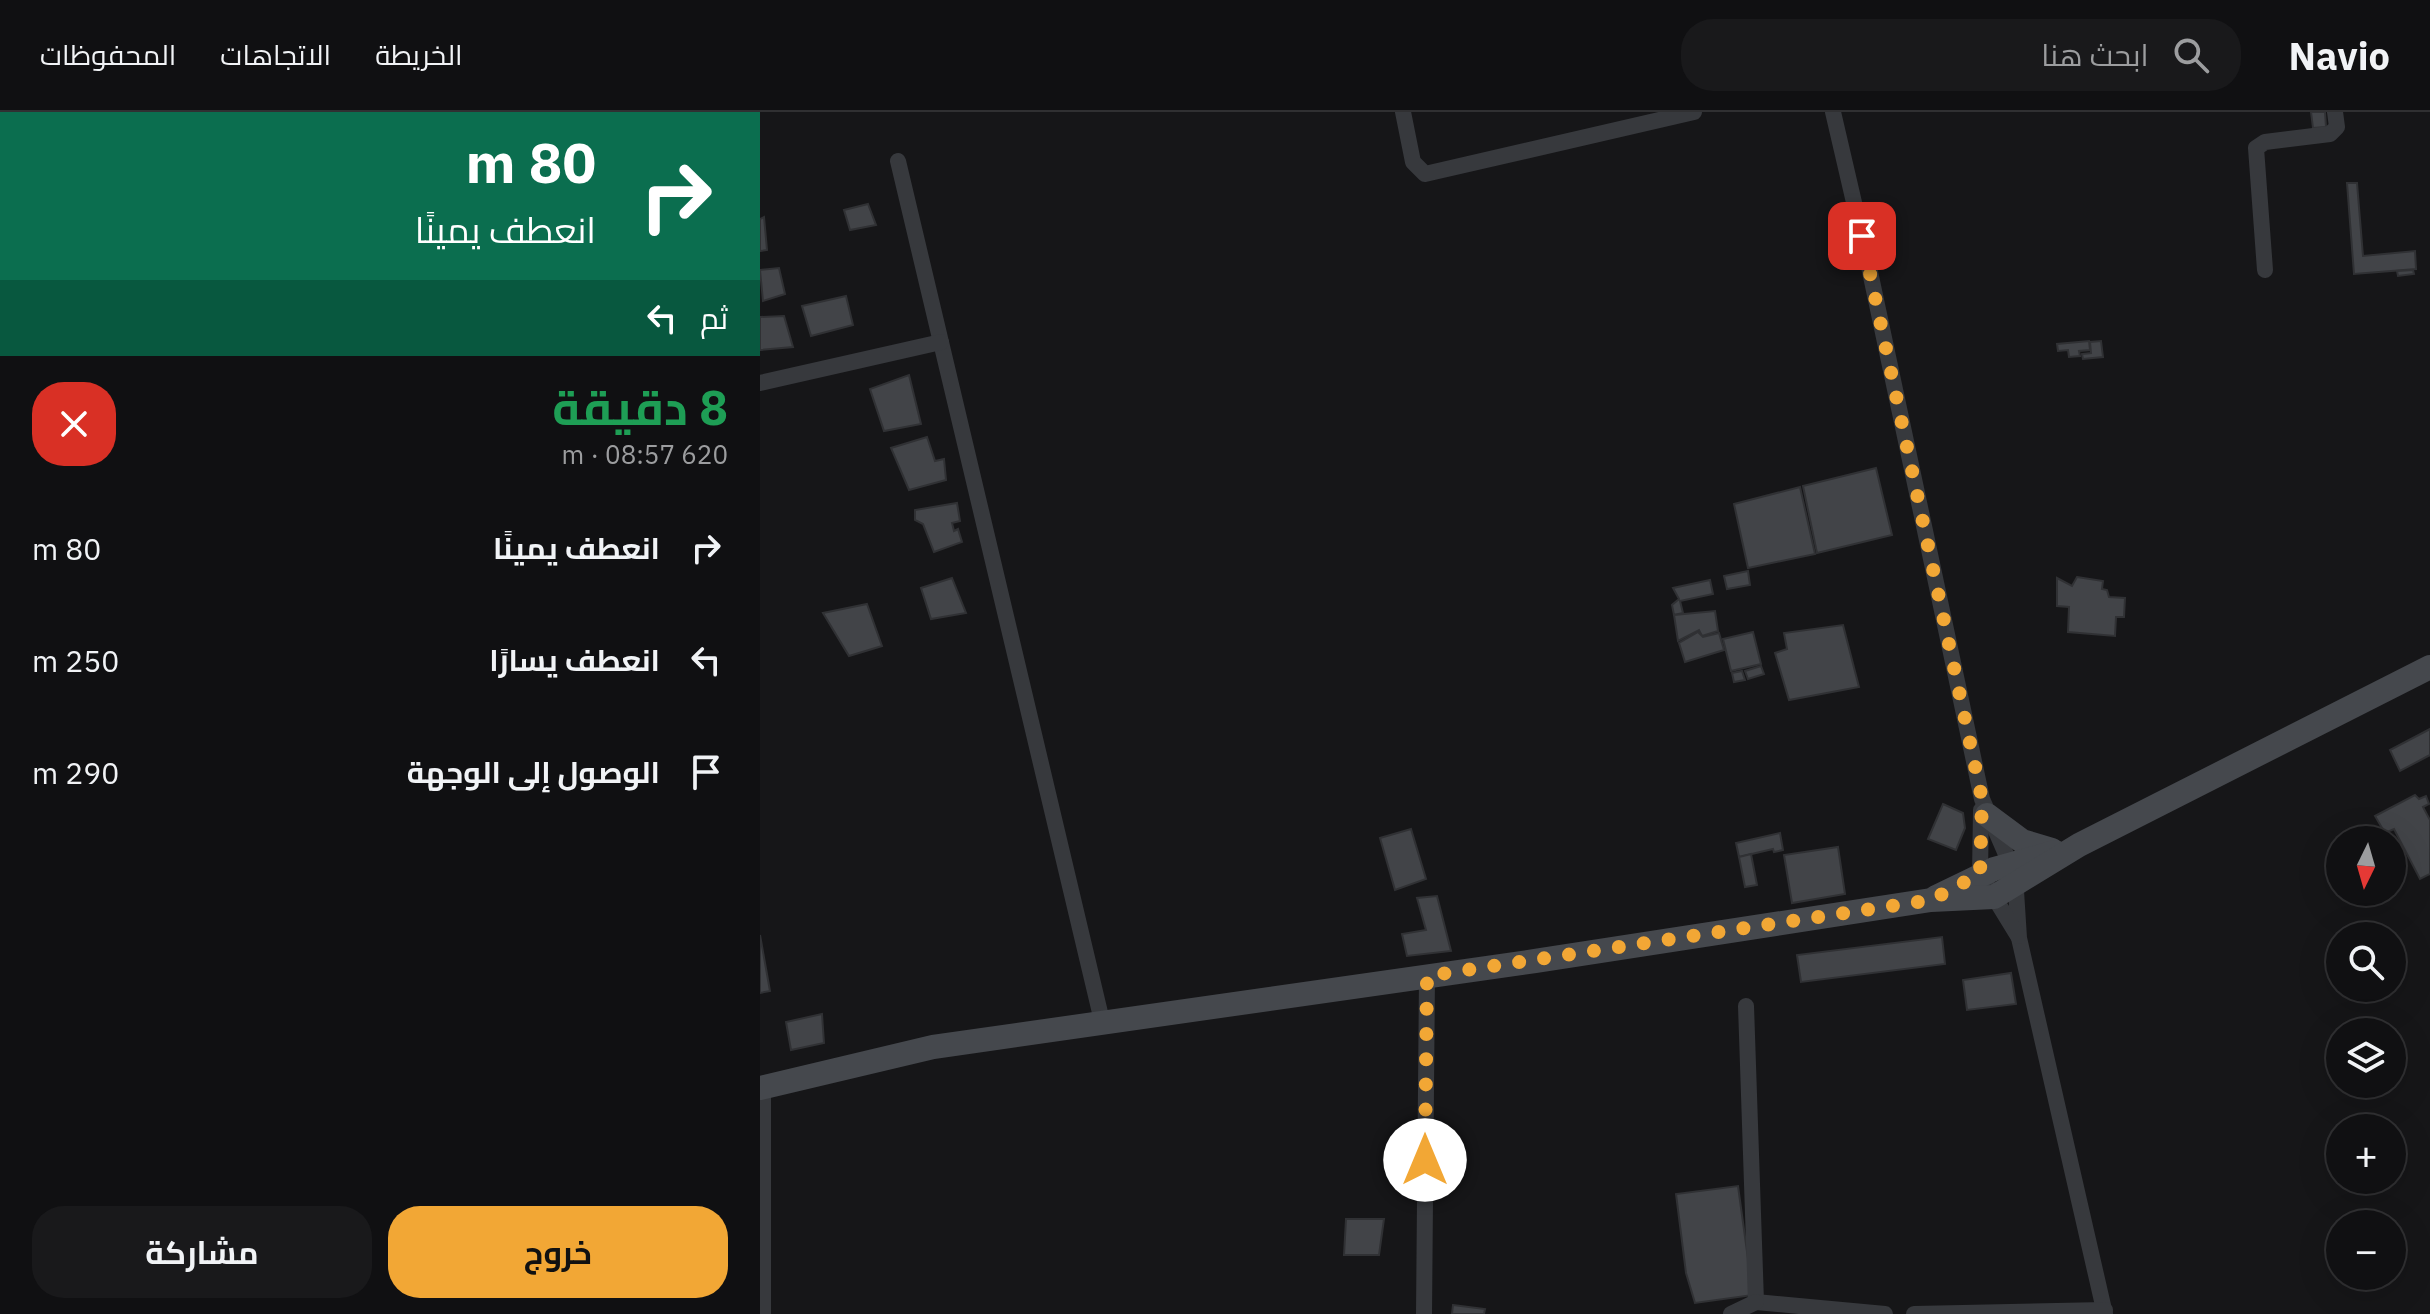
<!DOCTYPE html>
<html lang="ar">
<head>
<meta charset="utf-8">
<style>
	:root { --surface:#101012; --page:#19191b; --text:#f1f3f6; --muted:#9c9d9f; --line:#303032; --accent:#f2a735 }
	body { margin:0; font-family:"IBM Plex Sans",Cairo,sans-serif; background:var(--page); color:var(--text); direction:rtl; height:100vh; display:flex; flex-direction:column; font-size:30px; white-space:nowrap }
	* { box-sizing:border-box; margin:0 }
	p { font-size:26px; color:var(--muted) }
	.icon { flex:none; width:44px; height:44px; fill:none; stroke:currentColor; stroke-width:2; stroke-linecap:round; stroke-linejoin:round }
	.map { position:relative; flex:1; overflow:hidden; direction:ltr }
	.details { display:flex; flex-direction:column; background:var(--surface); width:760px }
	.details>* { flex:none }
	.hud { background:#0b6e4f; color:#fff; overflow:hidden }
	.needle { width:52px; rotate:185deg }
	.fabs { position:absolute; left:1566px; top:714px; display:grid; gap:16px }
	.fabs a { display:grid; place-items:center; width:80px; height:80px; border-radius:50%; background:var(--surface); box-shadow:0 8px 32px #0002,0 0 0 2px var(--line); font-size:40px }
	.pin { position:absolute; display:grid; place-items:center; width:68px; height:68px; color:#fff; margin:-34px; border-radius:16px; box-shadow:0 4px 12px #0006 }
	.me { position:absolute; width:88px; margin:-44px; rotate:0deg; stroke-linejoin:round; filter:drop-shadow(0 0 6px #0008) }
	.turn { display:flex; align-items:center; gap:28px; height:168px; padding:0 32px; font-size:36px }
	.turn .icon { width:104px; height:104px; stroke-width:2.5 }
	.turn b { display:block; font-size:56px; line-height:68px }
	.then { display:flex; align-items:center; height:76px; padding:0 32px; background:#0003; gap:16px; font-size:30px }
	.round { display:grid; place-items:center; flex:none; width:84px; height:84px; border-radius:32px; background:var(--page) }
	.head { display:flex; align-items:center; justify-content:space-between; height:136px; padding:0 32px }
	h1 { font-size:48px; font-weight:700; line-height:60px; color:#1e9e55 }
	.primary-button { display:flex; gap:16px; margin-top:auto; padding:16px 32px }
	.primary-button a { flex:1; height:92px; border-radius:32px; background:var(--accent); color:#111; font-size:32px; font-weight:700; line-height:92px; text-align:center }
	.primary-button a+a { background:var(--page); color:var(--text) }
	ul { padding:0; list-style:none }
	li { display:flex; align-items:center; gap:24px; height:112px; padding:0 32px }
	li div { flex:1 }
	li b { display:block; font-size:30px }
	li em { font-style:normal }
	header { display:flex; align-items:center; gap:48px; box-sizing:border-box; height:112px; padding:0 40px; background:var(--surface); border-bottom:2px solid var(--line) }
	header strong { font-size:38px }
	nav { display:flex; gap:44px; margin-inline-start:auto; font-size:28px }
	.search { width:560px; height:72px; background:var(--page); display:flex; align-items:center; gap:20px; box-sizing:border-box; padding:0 28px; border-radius:32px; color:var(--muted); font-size:30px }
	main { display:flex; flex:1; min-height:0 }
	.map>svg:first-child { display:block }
</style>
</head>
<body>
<header>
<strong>Navio</strong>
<div class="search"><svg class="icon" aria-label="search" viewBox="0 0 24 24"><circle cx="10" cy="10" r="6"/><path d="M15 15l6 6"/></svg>ابحث هنا</div>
<nav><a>الخريطة</a><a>الاتجاهات</a><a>المحفوظات</a></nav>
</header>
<main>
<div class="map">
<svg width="1670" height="1202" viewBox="0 0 1670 1202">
	<rect width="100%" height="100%" fill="#161618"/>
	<g fill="#424448" stroke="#303134" stroke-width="2">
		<polygon points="1551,0 1565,0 1566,15 1553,16"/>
		<polygon points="1587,71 1597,71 1603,144 1655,139 1656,157 1594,162"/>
		<polygon points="108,92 116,113 90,118 84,98"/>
		<polygon points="4,105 7,138 0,139 0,107"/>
		<polygon points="19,156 25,182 3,189 0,158"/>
		<polygon points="1653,158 1654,162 1638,164 1637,159"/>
		<polygon points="86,184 93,213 51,224 42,194"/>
		<polygon points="24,204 33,235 0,238 0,205"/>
		<polygon points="1329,229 1330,238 1319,239 1320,244 1309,245 1308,238 1298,239 1297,232"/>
		<polygon points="1341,229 1343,245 1323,247 1322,242 1331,241 1330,230"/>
		<polygon points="149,263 161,312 124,319 110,277"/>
		<polygon points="167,325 175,349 184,347 186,368 149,378 131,336"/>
		<polygon points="1116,356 1132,423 1057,441 1043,374"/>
		<polygon points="1040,375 1055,442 988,456 974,392"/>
		<polygon points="197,391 200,409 192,411 194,419 198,417 202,430 174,440 163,412 155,408 155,398"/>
		<polygon points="988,459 990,473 967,477 964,464"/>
		<polygon points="1317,465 1343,469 1342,477 1347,478 1349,485 1365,486 1364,505 1356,505 1355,524 1308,520 1309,495 1297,494 1297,466 1312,474"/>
		<polygon points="192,466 206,501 171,507 161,476"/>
		<polygon points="950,468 953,482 920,489 923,501 914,503 912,493 919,487 913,476"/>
		<polygon points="107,492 122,534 89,544 63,501"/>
		<polygon points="955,499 958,519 942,524 939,518 918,529 914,503"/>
		<polygon points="1083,513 1099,575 1029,588 1015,541 1027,537 1024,521"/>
		<polygon points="938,520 943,525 959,521 964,538 925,550 919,531"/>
		<polygon points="993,520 1001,552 971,559 963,527"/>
		<polygon points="1001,554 1004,562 988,567 985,559"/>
		<polygon points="982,559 985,568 974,570 972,561"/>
		<polygon points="1670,617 1670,643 1640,659 1630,638"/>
		<polygon points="1655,683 1659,687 1666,684 1669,692 1663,695 1670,708 1670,762 1660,767 1634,717 1625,721 1615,704"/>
		<polygon points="1183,692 1203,701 1205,716 1196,738 1168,727"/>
		<polygon points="651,717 666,767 635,778 620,726"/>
		<polygon points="1020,721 1023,738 1014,740 1013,737 979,745 976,731"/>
		<polygon points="1078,735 1085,782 1032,791 1024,743"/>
		<polygon points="991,742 997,773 985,775 979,745"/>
		<polygon points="677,784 691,839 647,844 642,822 666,818 657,786"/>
		<polygon points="0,823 10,879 0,881"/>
		<polygon points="1182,825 1185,852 1041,870 1037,843"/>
		<polygon points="1251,861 1256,892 1207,898 1203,868"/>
		<polygon points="62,902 64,931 31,938 26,910"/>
		<polygon points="978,1074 993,1183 935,1191 926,1161 916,1082"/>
		<polygon points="586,1107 624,1107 619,1143 584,1143"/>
		<polygon points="693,1193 725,1197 724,1202 692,1202"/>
	</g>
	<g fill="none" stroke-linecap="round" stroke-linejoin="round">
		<g stroke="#37393d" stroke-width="16">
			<polyline points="643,0 653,50 665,62 934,0"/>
			<polyline points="1073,0 1109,155 1222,687 1255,763 1259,826 1345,1202"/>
			<polyline points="138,49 342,909"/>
			<polyline points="1505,158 1496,36 1505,30 1570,22 1577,15 1575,0"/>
			<polyline points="0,271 181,230"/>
			<polyline points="1221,698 1220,762 1258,824"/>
			<polyline points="986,894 996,1190 1125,1202"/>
			<polyline points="3,974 3,1202"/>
			<polyline points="664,1202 667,864"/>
			<polyline points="971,1202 996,1190"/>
			<polyline points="1154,1202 1345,1198"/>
		</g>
		<g stroke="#45484d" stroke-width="24">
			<polyline points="1227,703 1262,729 1292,738"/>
			<polyline points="1176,785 1234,757 1295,740"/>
			<polyline points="0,976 173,935 775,849 1171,788 1234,785 1319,733 1670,555"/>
		</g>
	</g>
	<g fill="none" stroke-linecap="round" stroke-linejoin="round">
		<polyline stroke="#f2a735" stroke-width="14" stroke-dasharray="0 25.2" points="665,1048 667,864 1171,788 1220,762 1222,687 1102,124"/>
	</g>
</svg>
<div class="fabs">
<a><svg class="needle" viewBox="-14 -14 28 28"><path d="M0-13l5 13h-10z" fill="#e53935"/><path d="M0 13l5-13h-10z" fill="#9c9d9f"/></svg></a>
<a><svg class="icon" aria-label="search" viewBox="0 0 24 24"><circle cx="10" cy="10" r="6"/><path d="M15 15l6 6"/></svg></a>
<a><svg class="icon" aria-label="layers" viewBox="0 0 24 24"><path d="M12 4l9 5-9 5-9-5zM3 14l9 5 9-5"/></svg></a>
<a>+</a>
<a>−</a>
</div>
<div class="pin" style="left:1102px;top:124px;background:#d93025"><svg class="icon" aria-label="arrive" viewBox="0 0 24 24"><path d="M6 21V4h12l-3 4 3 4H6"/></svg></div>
<svg class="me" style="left:665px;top:1048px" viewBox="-20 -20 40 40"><circle r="19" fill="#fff"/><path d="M0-13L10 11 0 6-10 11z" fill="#f2a735"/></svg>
</div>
<section class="details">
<div class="hud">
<div class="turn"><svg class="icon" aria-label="right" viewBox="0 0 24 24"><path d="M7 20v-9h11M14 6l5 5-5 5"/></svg><div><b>80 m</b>انعطف يمينًا</div></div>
<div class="then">ثم<svg class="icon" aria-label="left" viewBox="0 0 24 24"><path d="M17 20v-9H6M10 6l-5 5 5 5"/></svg></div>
</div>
<div class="head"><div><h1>8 دقيقة</h1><p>620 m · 08:57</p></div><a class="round" style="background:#d93025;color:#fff"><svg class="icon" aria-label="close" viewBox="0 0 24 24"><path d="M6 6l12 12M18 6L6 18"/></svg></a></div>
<ul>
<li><svg class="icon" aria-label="right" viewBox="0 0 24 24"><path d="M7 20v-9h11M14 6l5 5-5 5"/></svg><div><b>انعطف يمينًا</b></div><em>80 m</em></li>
<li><svg class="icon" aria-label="left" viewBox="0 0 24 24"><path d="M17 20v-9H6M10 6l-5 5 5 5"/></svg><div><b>انعطف يسارًا</b></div><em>250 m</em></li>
<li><svg class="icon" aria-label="arrive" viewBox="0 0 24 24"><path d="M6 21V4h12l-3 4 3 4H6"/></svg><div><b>الوصول إلى الوجهة</b></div><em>290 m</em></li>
</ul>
<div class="primary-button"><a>خروج</a><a>مشاركة</a></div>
</section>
</main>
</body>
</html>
